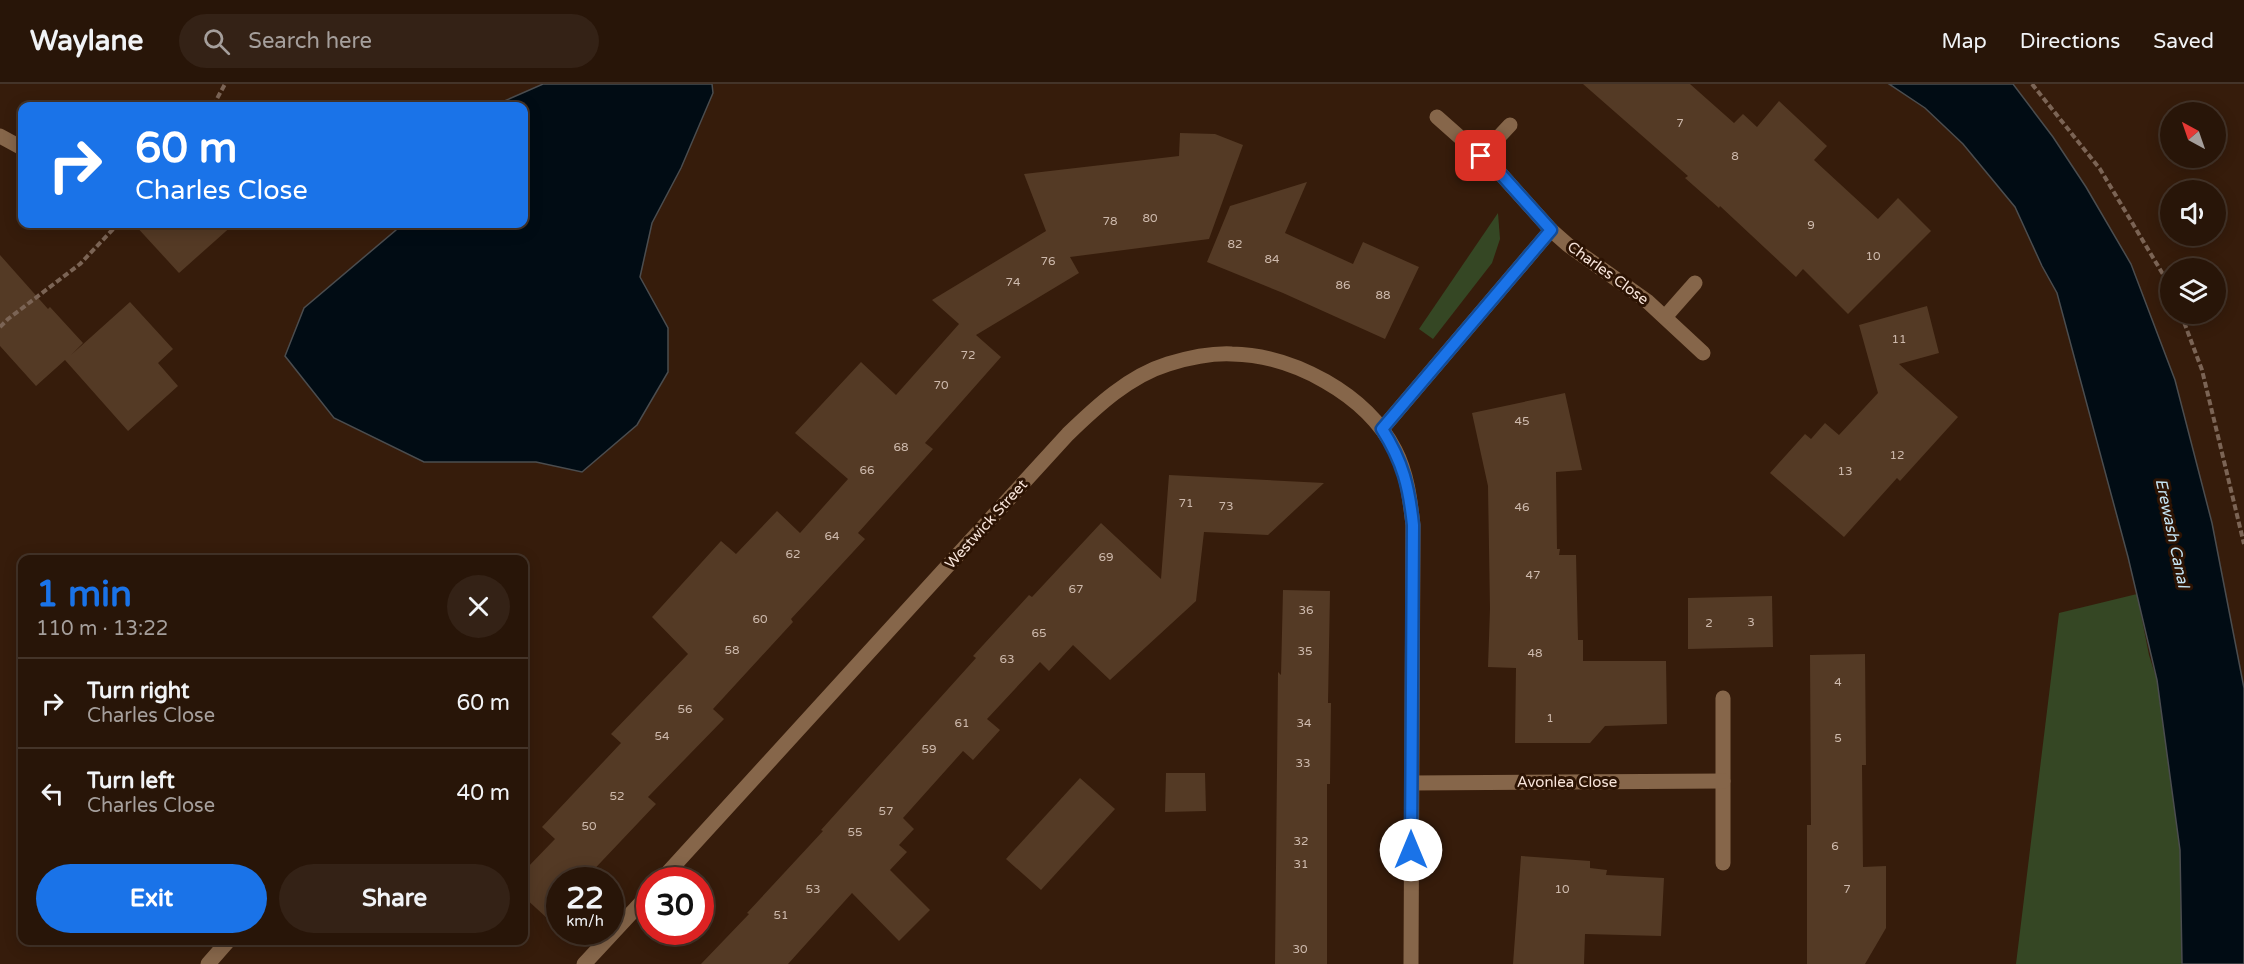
<!DOCTYPE html>
<html lang="en">
<head>
<meta charset="utf-8">
<style>
	:root { --surface:#281508; --page:#342216; --text:#f1f3f6; --muted:#a59f9c; --line:#443429; --accent:#1a73e8 }
	body { margin:0; font-family:"Varela Round",sans-serif; background:var(--page); color:var(--text); height:100vh; display:flex; flex-direction:column; font-size:22px; white-space:nowrap }
	* { box-sizing:border-box; margin:0 }
	p { font-size:20px; color:var(--muted) }
	.icon { flex:none; width:33px; height:33px; fill:none; stroke:currentColor; stroke-width:2; stroke-linecap:round; stroke-linejoin:round }
	.map { position:relative; flex:1; overflow:hidden }
	.sheet { position:absolute; left:18px; top:471px; width:510px; height:390px; display:flex; flex-direction:column; background:var(--surface); border-radius:12px; box-shadow:0 3px 15px #0003,0 0 0 2px var(--line) }
	.sheet>* { flex:none }
	.banner { position:absolute; left:18px; top:18px; width:510px; height:126px; border-radius:12px; box-shadow:0 3px 15px #0003,0 0 0 2px var(--line); background:#1a73e8; color:#fff; overflow:hidden }
	.needle { width:39px; rotate:320deg }
	.controls { position:absolute; left:2160px; top:18px; display:grid; gap:12px }
	.controls a { display:grid; place-items:center; width:66px; height:66px; border-radius:50%; background:var(--surface); box-shadow:0 3px 15px #0003,0 0 0 2px var(--line); font-size:30px }
	.speed { position:absolute; left:546px; top:783px; display:flex; gap:12px; font-size:30px; font-weight:700; text-align:center }
	.speed>* { display:grid; place-content:center; width:78px; height:78px; border-radius:50%; background:var(--surface); box-shadow:0 3px 15px #0003,0 0 0 2px var(--line); line-height:1 }
	.speed small { font-size:15px; font-weight:400 }
	.speed .limit { border:9px solid #d22; background:#fff; color:#111 }
	.pin { position:absolute; display:grid; place-items:center; width:51px; height:51px; color:#fff; margin:-26px; border-radius:12px; box-shadow:0 3px 9px #0006 }
	.me { position:absolute; width:66px; margin:-33px; rotate:0deg; stroke-linejoin:round; filter:drop-shadow(0 0 4px #0008) }
	.turn { display:flex; align-items:center; gap:21px; height:126px; padding:0 18px; font-size:27px }
	.turn .icon { width:78px; height:78px; stroke-width:2.5 }
	.turn b { display:block; font-size:42px; line-height:51px }
	.round { display:grid; place-items:center; flex:none; width:63px; height:63px; border-radius:32px; background:var(--page) }
	.headline { display:flex; align-items:center; justify-content:space-between; height:102px; padding:0 18px }
	h1 { font-size:36px; font-weight:700; line-height:45px; color:var(--accent) }
	.action { display:flex; gap:12px; margin-top:auto; padding:12px 18px }
	.action a { flex:1; height:69px; border-radius:36px; background:var(--accent); color:#fff; font-size:24px; font-weight:700; line-height:69px; text-align:center }
	.action a+a { background:var(--page); color:var(--text) }
	ul { padding:0; list-style:none }
	li { display:flex; align-items:center; gap:18px; height:90px; padding:0 18px; border-top:2px solid var(--line) }
	li div { flex:1 }
	li b { display:block; font-size:22px }
	li em { font-style:normal }
	header { display:flex; align-items:center; gap:36px; box-sizing:border-box; height:84px; padding:0 30px; background:var(--surface); border-bottom:2px solid var(--line) }
	header strong { font-size:28px }
	nav { display:flex; gap:33px; margin-inline-start:auto; font-size:21px }
	.search { width:420px; height:54px; background:var(--page); display:flex; align-items:center; gap:15px; box-sizing:border-box; padding:0 21px; border-radius:33px; color:var(--muted); font-size:22px }
	.map>svg:first-child { display:block }
</style>
</head>
<body>
<header>
<strong>Waylane</strong>
<div class="search"><svg class="icon" aria-label="search" viewBox="0 0 24 24"><circle cx="10" cy="10" r="6"/><path d="M15 15l6 6"/></svg>Search here</div>
<nav><a>Map</a><a>Directions</a><a>Saved</a></nav>
</header>
<div class="map">
<svg width="2244" height="880" viewBox="0 0 2244 880">
	<rect width="100%" height="100%" fill="#361c0b"/>
	<g fill="#354724">
		<polygon points="1498,129 1500,155 1492,179 1433,255 1419,245"/>
		<polygon points="2137,510 2149,571 2157,596 2180,766 2182,880 2016,880 2059,529"/>
	</g>
	<g fill="#010c14" stroke="#4b4d4f" stroke-width="1.5">
		<polygon points="543,0 712,0 713,9 681,84 652,139 640,193 668,244 668,288 637,341 582,388 536,378 424,378 334,334 285,272 304,224 396,146 399,140 524,140 524,22 493,22"/>
		<polygon points="1889,0 2013,0 2053,53 2086,103 2131,180 2175,296 2212,439 2244,604 2244,880 2182,880 2180,766 2157,596 2128,473 2057,209 2042,182 2015,123 1963,60 1925,24"/>
	</g>
	<g fill="#543a25">
		<polygon points="1583,0 1690,0 1734,39 1743,30 1757,43 1779,17 1827,62 1814,76 1878,135 1898,114 1931,147 1848,230 1803,185 1796,193 1720,122 1719,124 1685,94 1688,92"/>
		<polygon points="1180,49 1215,50 1243,61 1209,155 1070,173 1079,189 976,251 1001,273 925,359 933,365 858,449 865,455 791,535 793,538 713,625 724,635 648,713 656,720 584,796 560,796 560,846 524,813 524,787 555,755 542,743 621,659 611,650 688,570 652,533 721,457 736,470 777,427 800,449 848,395 795,349 861,278 896,311 959,240 932,216 1046,147 1024,90 1179,72"/>
		<polygon points="1307,98 1285,149 1353,180 1363,158 1419,183 1385,255 1283,209 1207,178 1230,122"/>
		<polygon points="134,140 234,140 179,189"/>
		<polygon points="0,171 48,225 50,223 83,259 71,271 130,218 173,265 158,279 178,302 128,347 65,276 36,302 0,262"/>
		<polygon points="1927,222 1939,269 1899,280 1958,333 1900,397 1897,394 1844,453 1770,389 1805,350 1811,355 1825,339 1839,351 1878,309 1859,241"/>
		<polygon points="1565,309 1582,386 1556,388 1557,465 1560,465 1559,471 1576,471 1578,556 1583,556 1583,577 1666,577 1667,640 1605,642 1590,659 1515,659 1516,584 1488,583 1490,525 1488,402 1472,329"/>
		<polygon points="1169,391 1324,399 1268,451 1204,448 1196,517 1110,596 1073,561 1049,587 1040,578 987,635 1000,646 973,676 963,667 903,734 914,745 899,761 907,768 890,786 930,826 899,857 852,809 788,880 701,880 749,830 747,829 823,747 821,746 976,574 973,572 1029,511 1032,513 1101,439 1161,495"/>
		<polygon points="1283,506 1330,507 1328,619 1331,619 1330,700 1327,700 1327,880 1275,880 1278,588 1281,591"/>
		<polygon points="1772,512 1773,563 1688,565 1688,514"/>
		<polygon points="1865,570 1866,681 1862,681 1863,783 1886,782 1886,844 1865,880 1807,880 1807,741 1811,741 1810,571"/>
		<polygon points="1166,689 1205,689 1206,727 1165,728"/>
		<polygon points="1080,694 1115,725 1041,806 1006,775"/>
		<polygon points="1521,772 1590,777 1590,784 1607,786 1606,791 1664,794 1661,852 1585,850 1584,880 1513,880"/>
	</g>
	<g fill="none" stroke-linecap="round" stroke-linejoin="round">
		<g stroke="#7b6455" stroke-width="4" stroke-dasharray="6 3" stroke-linecap="butt">
			<polyline points="2032,0 2100,85 2170,202"/>
			<polyline points="213,22 225,0"/>
			<polyline points="2181,230 2202,286 2244,460"/>
			<polyline points="0,243 8,235 80,180 118,140"/>
		</g>
		<g stroke="#86664a" stroke-width="15">
			<polyline points="1437,33 1499,88 1551,146 1568,161 1647,217 1703,269"/>
			<polyline points="0,52 22,64"/>
			<polyline points="1481,72 1510,41"/>
			<polyline points="1665,233 1695,199"/>
			<polyline points="1382,345 1551,146"/>
			<polyline points="1723,614 1723,779"/>
			<polyline points="1412,699 1723,697"/>
			<path d="M661,796L1068,350C1097,322 1129,292 1168,280C1188,274 1211,269 1232,270C1293,271 1366,310 1395,366C1407,389 1410,415 1413,441L1411,880"/>
			<polyline points="208,880 229,856"/>
			<polyline points="584,880 650,809"/>
		</g>
	</g>
	<g fill="none" stroke-linecap="round" stroke-linejoin="round">
		<defs>
			<path id="route" d="M1411,766L1413,441C1409,403 1403,378 1382,345L1551,146L1499,88L1481,72"/>
		</defs>
		<use href="#route" stroke="#114b97" stroke-width="15"/>
		<use href="#route" stroke="#1a73e8" stroke-width="10"/>
	</g>
	<g text-anchor="middle" dominant-baseline="central" stroke-width="6" stroke-linejoin="round" paint-order="stroke">
		<g font-size="12" fill="#cebaad">
			<text x="1680" y="39">7</text>
			<text x="1735" y="72">8</text>
			<text x="1150" y="134">80</text>
			<text x="1110" y="137">78</text>
			<text x="1811" y="141">9</text>
			<text x="1235" y="160">82</text>
			<text x="1873" y="172">10</text>
			<text x="1272" y="175">84</text>
			<text x="1048" y="177">76</text>
			<text x="1013" y="198">74</text>
			<text x="1343" y="201">86</text>
			<text x="1383" y="211">88</text>
			<text x="1899" y="255">11</text>
			<text x="968" y="271">72</text>
			<text x="941" y="301">70</text>
			<text x="1522" y="337">45</text>
			<text x="901" y="363">68</text>
			<text x="1897" y="371">12</text>
			<text x="867" y="386">66</text>
			<text x="1845" y="387">13</text>
			<text x="1186" y="419">71</text>
			<text x="1226" y="422">73</text>
			<text x="1522" y="423">46</text>
			<text x="832" y="452">64</text>
			<text x="793" y="470">62</text>
			<text x="1106" y="473">69</text>
			<text x="1533" y="491">47</text>
			<text x="1076" y="505">67</text>
			<text x="1306" y="526">36</text>
			<text x="760" y="535">60</text>
			<text x="1751" y="538">3</text>
			<text x="1709" y="539">2</text>
			<text x="1039" y="549">65</text>
			<text x="732" y="566">58</text>
			<text x="1305" y="567">35</text>
			<text x="1535" y="569">48</text>
			<text x="1007" y="575">63</text>
			<text x="1838" y="598">4</text>
			<text x="685" y="625">56</text>
			<text x="1550" y="634">1</text>
			<text x="962" y="639">61</text>
			<text x="1304" y="639">34</text>
			<text x="662" y="652">54</text>
			<text x="1838" y="654">5</text>
			<text x="929" y="665">59</text>
			<text x="1303" y="679">33</text>
			<text x="617" y="712">52</text>
			<text x="886" y="727">57</text>
			<text x="589" y="742">50</text>
			<text x="855" y="748">55</text>
			<text x="1301" y="757">32</text>
			<text x="1835" y="762">6</text>
			<text x="1301" y="780">31</text>
			<text x="813" y="805">53</text>
			<text x="1562" y="805">10</text>
			<text x="1847" y="805">7</text>
			<text x="781" y="831">51</text>
			<text x="1300" y="865">30</text>
		</g>
		<g font-size="15" fill="#f7e4da" stroke="#2c1303">
			<text transform="translate(1608 189) rotate(36)">Charles Close</text>
			<text transform="translate(986 440) rotate(-48)">Westwick Street</text>
			<text x="1567" y="698">Avonlea Close</text>
		</g>
		<g font-size="16" font-style="italic" fill="#c5e4f4" stroke="#2c1303">
			<text transform="translate(2172 449) rotate(78)">Erewash Canal</text>
		</g>
	</g>
</svg>
<div class="controls">
<a><svg class="needle" viewBox="-14 -14 28 28"><path d="M0-13l5 13h-10z" fill="#e53935"/><path d="M0 13l5-13h-10z" fill="#a59f9c"/></svg></a>
<a><svg class="icon" aria-label="sound" viewBox="0 0 24 24"><path d="M4 9h4l5-4v14l-5-4H4zM17 9q2 3 0 6"/></svg></a>
<a><svg class="icon" aria-label="layers" viewBox="0 0 24 24"><path d="M12 4l9 5-9 5-9-5zM3 14l9 5 9-5"/></svg></a>
</div>
<div class="speed"><div>22<small>km/h</small></div><div class="limit">30</div></div>
<div class="pin" style="left:1481px;top:72px;background:#d93025"><svg class="icon" aria-label="arrive" viewBox="0 0 24 24"><path d="M6 21V4h12l-3 4 3 4H6"/></svg></div>
<svg class="me" style="left:1411px;top:766px" viewBox="-20 -20 40 40"><circle r="19" fill="#fff"/><path d="M0-13L10 11 0 6-10 11z" fill="#1a73e8"/></svg>
<div class="banner">
<div class="turn"><svg class="icon" aria-label="right" viewBox="0 0 24 24"><path d="M7 20v-9h11M14 6l5 5-5 5"/></svg><div><b>60 m</b>Charles Close</div></div>
</div>
<section class="sheet">
<div class="headline"><div><h1>1 min</h1><p>110 m · 13:22</p></div><a class="round"><svg class="icon" aria-label="close" viewBox="0 0 24 24"><path d="M6 6l12 12M18 6L6 18"/></svg></a></div>
<ul>
<li><svg class="icon" aria-label="right" viewBox="0 0 24 24"><path d="M7 20v-9h11M14 6l5 5-5 5"/></svg><div><b>Turn right</b><p>Charles Close</p></div><em>60 m</em></li>
<li><svg class="icon" aria-label="left" viewBox="0 0 24 24"><path d="M17 20v-9H6M10 6l-5 5 5 5"/></svg><div><b>Turn left</b><p>Charles Close</p></div><em>40 m</em></li>
</ul>
<div class="action"><a>Exit</a><a>Share</a></div>
</section>
</div>
</body>
</html>
